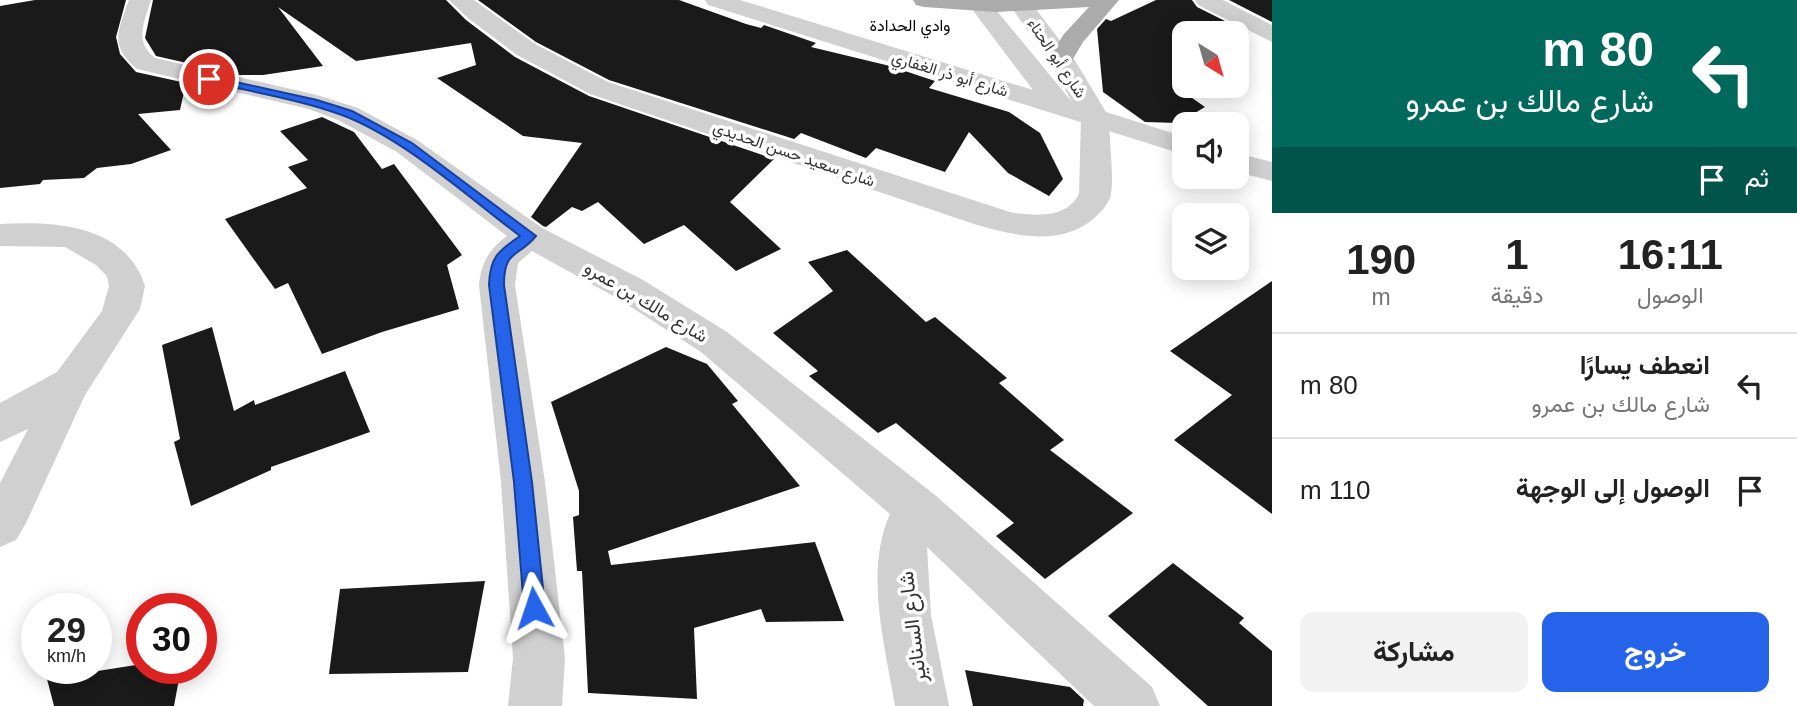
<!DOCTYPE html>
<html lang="ar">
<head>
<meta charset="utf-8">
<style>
	:root { --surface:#fff; --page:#f2f2f2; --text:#222; --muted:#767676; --line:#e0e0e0; --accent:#2563eb }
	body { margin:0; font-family:Helvetica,Vazirmatn,sans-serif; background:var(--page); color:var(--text); direction:rtl; height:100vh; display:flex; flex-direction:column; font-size:26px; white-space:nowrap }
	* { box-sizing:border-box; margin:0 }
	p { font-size:23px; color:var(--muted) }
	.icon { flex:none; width:38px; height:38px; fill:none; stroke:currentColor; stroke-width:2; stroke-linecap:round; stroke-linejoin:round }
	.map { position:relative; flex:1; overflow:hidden; direction:ltr }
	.side { display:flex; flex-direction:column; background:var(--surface); width:525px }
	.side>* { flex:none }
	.top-card { background:#00695c; color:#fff; overflow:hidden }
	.needle { width:46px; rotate:143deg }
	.controls { position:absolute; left:1172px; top:21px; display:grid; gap:14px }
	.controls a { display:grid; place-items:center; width:77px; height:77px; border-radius:14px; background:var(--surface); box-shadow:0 4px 18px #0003; font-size:35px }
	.speed { position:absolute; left:21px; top:593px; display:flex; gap:14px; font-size:35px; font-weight:700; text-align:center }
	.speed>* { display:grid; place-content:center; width:91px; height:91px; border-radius:50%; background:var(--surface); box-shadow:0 4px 18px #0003; line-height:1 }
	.speed small { font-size:18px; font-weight:400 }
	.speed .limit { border:10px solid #d22; background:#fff; color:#111 }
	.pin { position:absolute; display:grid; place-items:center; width:60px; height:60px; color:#fff; margin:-30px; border:4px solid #fff; border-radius:50%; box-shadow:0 2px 7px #0007 }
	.me { position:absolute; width:77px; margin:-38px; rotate:355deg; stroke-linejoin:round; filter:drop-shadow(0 0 5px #0008) }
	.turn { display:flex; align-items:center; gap:24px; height:147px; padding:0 28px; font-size:32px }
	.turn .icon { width:91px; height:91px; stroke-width:2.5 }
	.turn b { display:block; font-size:49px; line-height:60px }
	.then { display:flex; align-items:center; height:66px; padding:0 28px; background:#0003; gap:14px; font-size:26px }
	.eta { display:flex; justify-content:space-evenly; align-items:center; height:119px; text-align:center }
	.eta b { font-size:42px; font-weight:700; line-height:49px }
	.primary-button { display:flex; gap:14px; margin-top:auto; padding:14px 28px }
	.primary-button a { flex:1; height:80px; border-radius:14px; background:var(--accent); color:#fff; font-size:28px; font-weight:700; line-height:80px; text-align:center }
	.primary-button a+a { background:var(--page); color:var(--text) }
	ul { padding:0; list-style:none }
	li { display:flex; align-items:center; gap:21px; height:105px; padding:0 28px; border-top:2px solid var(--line) }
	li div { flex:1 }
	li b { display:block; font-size:26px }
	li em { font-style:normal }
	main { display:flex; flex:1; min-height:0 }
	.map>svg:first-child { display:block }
</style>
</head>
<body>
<main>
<section class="side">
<div class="top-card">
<div class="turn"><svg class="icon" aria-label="left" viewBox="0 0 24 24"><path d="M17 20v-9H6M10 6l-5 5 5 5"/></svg><div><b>80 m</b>شارع مالك بن عمرو</div></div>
<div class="then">ثم<svg class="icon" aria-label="arrive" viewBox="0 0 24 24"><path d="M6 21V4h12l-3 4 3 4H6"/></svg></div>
</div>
<div class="eta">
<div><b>16:11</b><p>الوصول</p></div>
<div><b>1</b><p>دقيقة</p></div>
<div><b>190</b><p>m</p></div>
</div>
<ul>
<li><svg class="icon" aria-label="left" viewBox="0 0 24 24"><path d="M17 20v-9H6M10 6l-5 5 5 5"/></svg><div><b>انعطف يسارًا</b><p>شارع مالك بن عمرو</p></div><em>80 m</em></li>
<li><svg class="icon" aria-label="arrive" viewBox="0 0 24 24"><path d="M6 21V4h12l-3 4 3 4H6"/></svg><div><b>الوصول إلى الوجهة</b></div><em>110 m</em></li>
</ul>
<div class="primary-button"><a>خروج</a><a>مشاركة</a></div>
</section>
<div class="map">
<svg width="1272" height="706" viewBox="0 0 1272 706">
	<rect width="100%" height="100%" fill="#fff"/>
	<g fill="#1a1a1a">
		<polygon points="35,0 126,0 116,37 120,54 136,72 186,83 180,110 138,114 171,150 131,164 97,168 84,178 43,180 40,184 0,188 0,6"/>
		<polygon points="153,0 446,0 466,20 515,57 589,96 774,159 730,202 781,249 736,271 684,225 644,244 598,202 582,211 572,207 546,227 543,226 531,217 582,143 523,136 437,78 476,65 471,43 356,61 278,7 323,66 263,75 240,75 156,56 145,38"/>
		<polygon points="478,0 679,0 746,24 761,28 764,25 816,43 811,47 890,66 935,81 929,88 1009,112 1040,133 1063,179 1049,196 1008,173 969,132 945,172 876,148 866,158 801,133 794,139 609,80 536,42"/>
		<polygon points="1156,0 1192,0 1197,7 1249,33 1246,54 1237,52 1237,33 1185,33 1185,93 1205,107 1178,123 1145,122 1103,92 1097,29 1106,19 1111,21"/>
		<polygon points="1229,0 1272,0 1272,22"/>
		<polygon points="322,117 354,132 382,169 394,164 462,255 447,265 459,309 382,332 322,354 288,283 275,289 225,219 307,188 288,167 308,160 280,131"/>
		<polygon points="847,250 926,322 935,317 1007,378 999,383 1064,440 1050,450 1133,513 1045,579 996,536 1014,523 896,423 878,433 809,376 818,371 773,333 833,291 808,262"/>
		<polygon points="1272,281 1272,514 1174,440 1232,395 1170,351"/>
		<polygon points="212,327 234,411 254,400 255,405 345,371 370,432 271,467 271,470 191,506 174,442 180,439 162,345"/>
		<polygon points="666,347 707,364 738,401 732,404 800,486 608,551 611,565 815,542 844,621 766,622 761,609 694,628 697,699 588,693 582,571 577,571 573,517 579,515 579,491 551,402"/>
		<polygon points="1173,563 1244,618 1239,623 1272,651 1272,706 1208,706 1108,616"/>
		<polygon points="485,581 468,672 329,674 340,589"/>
		<polygon points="142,664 142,668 181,668 174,706 54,706 47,679"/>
		<polygon points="965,670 1070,687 1084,700 1083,706 973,706"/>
	</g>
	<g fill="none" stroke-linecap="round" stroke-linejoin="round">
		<g fill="#d0d0d0" fill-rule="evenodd">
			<path d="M129,0H151C144,22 134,42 155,58L317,95L358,108L417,140L542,228L643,280L727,332L935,495L1152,687L1160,706H1094L927,547L931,615L949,706H895C885,645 864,572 890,514L701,352L617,298L532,251L518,263L515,285L545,482L565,658L562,706H508L513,658L501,482L479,285C481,263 490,248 507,236L397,152L338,120L309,109L137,69C109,46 118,30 129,0Z"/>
			<path d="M449,0H474L535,44L608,82L1013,213C1037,215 1066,219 1079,194L1081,118L1085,112L1095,110L1105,112L1109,118C1109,139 1114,175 1111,194C1109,204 1100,213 1092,220C1058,247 1012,235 974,224L590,94L517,55L468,18Z"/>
			<polygon points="1195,0 1223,0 1272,25 1272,42 1198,5"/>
			<path d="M0,224C54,221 125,224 145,286L140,309L85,395L26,523L16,540L0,547V483L28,429L0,442V403L57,372L102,311L109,286L107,276L96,265L65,247L0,246Z"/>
		</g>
		<g fill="#d0d0d0" fill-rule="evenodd">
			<polygon points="705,0 740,0 1033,90 965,0 988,0 1072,102 1049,60 1006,0 1029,0 1074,59 1106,112 1185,137 1185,155 708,5"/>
			<polygon points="1237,153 1272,162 1272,181 1237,172"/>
		</g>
		<polygon fill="#ababab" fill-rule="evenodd" points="913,0 1119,0 1083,42 1070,64 1061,67 1052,64 1048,59 1064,34 1089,7 996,12 924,7 916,5"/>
	</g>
	<path fill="#2563eb" stroke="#184099" stroke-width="2" d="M209,76L317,100L352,111L412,143L536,236C518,258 504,249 504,285L532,482L545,608L542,615L534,618L527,615L524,608L514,482L489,285C490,257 498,251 520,236C467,196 403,138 342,115C298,99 251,92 206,81L204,79Z"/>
	<g text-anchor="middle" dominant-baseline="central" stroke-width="7" stroke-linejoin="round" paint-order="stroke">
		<g font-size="16" fill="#000" stroke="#fff">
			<text x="910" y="25">وادي الحدادة</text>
		</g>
		<g font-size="16" fill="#333" stroke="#fff">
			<text transform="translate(1057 58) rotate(56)">شارع أبو الحناء</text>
			<text transform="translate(950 74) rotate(17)">شارع أبو ذر الغفاري</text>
			<text transform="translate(794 154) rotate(19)">شارع سعيد حسن الحديدي</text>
		</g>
		<g font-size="18" fill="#333" stroke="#fff">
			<text transform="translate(646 302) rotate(31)">شارع مالك بن عمرو</text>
		</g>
		<g font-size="21" fill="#333" stroke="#fff">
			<text transform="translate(912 627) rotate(-97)">شارع السنانير</text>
		</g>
	</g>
</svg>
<div class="controls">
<a><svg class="needle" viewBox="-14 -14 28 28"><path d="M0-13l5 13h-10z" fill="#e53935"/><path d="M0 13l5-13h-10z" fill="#767676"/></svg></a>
<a><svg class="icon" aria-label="sound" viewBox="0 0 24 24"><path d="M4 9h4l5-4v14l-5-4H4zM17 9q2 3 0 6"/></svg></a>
<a><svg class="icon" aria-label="layers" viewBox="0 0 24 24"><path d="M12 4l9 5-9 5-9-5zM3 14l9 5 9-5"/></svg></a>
</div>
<div class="speed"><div>29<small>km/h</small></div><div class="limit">30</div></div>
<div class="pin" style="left:209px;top:79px;background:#d93025"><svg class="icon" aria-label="arrive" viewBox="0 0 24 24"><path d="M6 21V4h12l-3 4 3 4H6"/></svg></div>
<svg class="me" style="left:534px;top:608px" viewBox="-20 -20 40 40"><path d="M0-17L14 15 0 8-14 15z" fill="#2563eb" stroke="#fff" stroke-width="4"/></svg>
</div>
</main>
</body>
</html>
